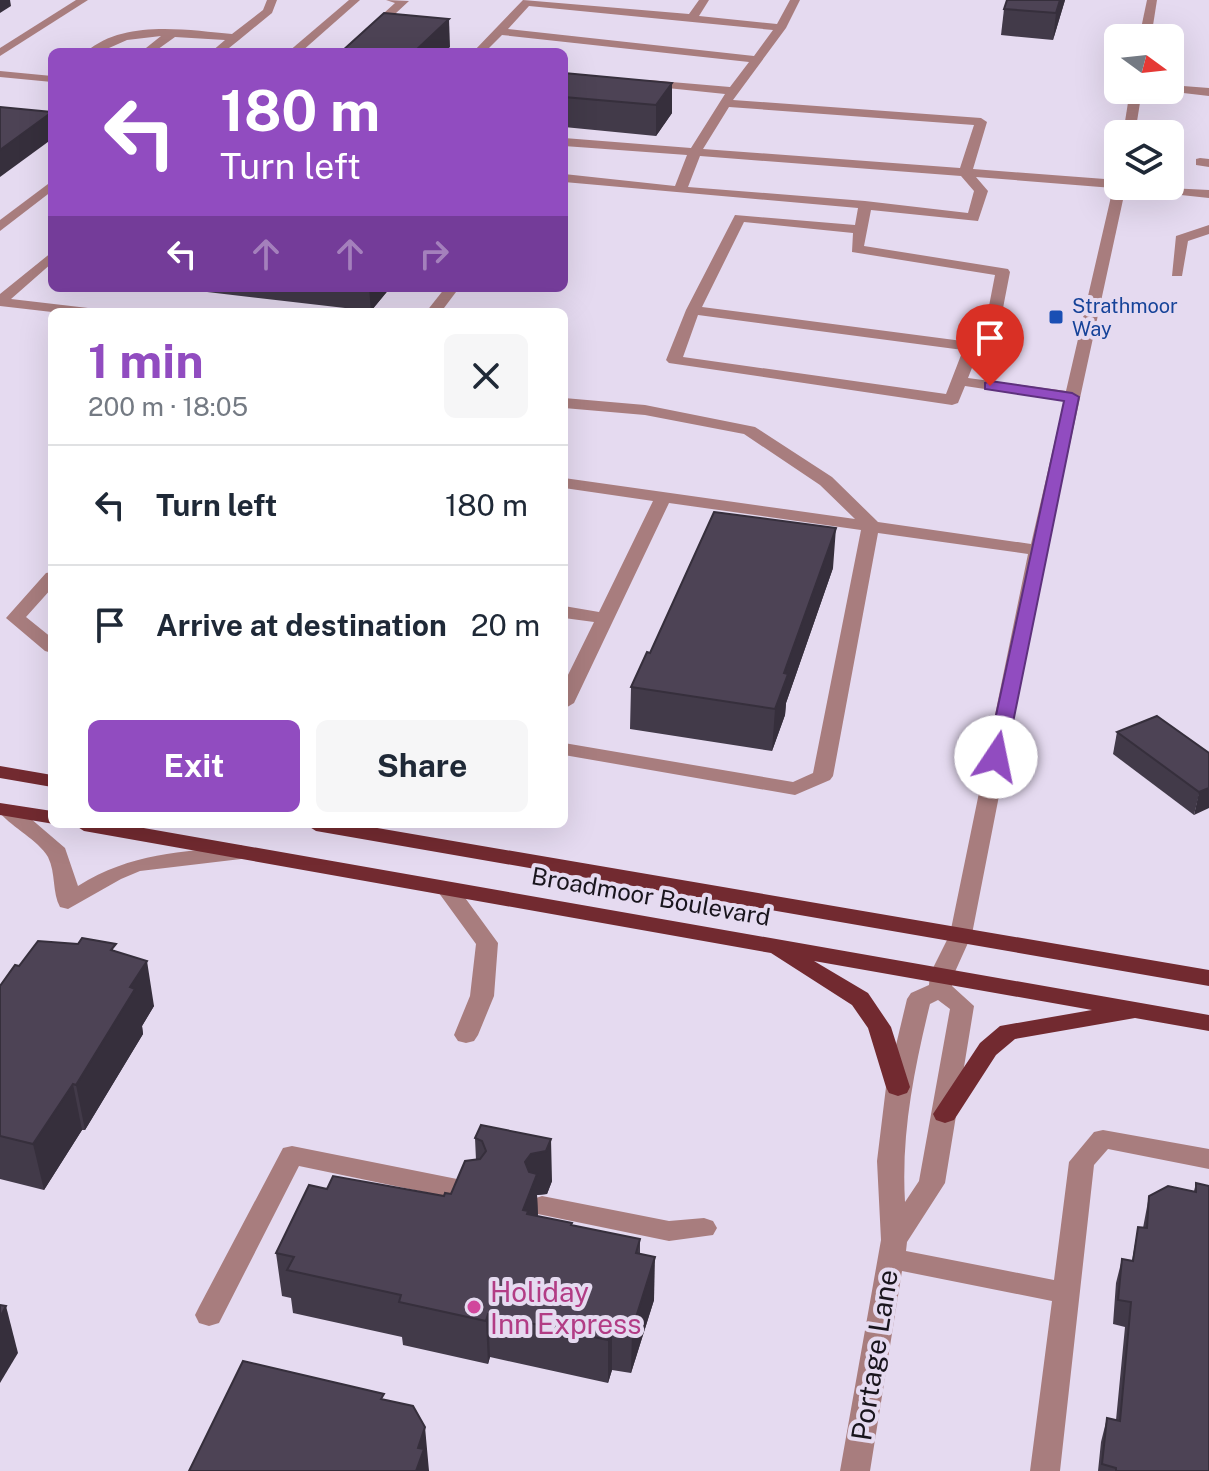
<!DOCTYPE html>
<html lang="en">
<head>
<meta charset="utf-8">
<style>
	:root { --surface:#fff; --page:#f6f6f7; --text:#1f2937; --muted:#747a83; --line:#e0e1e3; --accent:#914cc0 }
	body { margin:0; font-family:"Public Sans",sans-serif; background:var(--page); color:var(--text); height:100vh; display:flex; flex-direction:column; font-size:30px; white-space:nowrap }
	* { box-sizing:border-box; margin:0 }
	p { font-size:26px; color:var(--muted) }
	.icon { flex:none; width:44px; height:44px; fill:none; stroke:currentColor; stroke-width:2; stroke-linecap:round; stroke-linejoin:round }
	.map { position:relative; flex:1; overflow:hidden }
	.sheet { position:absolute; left:48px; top:308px; width:520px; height:520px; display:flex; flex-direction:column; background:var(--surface); border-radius:12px; box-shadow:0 8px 32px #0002 }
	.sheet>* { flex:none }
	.top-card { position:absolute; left:48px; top:48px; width:520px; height:244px; border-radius:12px; box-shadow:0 8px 32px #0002; background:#914cc0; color:#fff; overflow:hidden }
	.needle { width:52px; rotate:105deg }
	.tools { position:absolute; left:1104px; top:24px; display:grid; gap:16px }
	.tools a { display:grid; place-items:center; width:80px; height:80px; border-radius:12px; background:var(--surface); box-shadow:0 8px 32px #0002; font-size:40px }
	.pin { position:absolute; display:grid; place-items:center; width:68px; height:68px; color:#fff; margin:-82px -34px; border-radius:50% 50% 50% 0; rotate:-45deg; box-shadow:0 0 8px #0007 }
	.pin .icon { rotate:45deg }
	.me { position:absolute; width:88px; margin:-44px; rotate:11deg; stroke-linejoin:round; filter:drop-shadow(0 0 6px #0008) }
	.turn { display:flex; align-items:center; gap:28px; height:168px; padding:0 40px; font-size:36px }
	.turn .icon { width:104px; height:104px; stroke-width:2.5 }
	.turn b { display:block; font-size:56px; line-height:68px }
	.lanes { display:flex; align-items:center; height:76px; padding:0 40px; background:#0003; justify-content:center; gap:40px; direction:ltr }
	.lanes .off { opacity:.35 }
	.round { display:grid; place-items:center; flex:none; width:84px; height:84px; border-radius:12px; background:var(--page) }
	.headline { display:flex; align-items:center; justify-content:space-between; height:136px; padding:0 40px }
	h1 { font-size:48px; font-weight:700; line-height:60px; color:var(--accent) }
	.cta { display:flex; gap:16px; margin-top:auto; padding:16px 40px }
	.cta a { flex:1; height:92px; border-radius:12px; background:var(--accent); color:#fff; font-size:32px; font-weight:700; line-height:92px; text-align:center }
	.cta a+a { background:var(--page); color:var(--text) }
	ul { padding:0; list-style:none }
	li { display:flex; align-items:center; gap:24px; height:120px; padding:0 40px; border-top:2px solid var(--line) }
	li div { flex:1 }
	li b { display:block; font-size:30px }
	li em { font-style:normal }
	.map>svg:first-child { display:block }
</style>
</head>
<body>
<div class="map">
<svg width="1209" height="1471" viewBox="0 0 1209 1471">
	<rect width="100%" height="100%" fill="#e5daf0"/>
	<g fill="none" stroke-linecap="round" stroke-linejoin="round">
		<g fill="#a87d7e" fill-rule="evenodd">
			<polygon points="76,0 88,0 0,56 0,48"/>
			<path d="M267,0H277L272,13L239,40L224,52H211L225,40L175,37L154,52H141L161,36L127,40L100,52H86C124,19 187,30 232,34L263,10Z"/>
			<polygon points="349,0 360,0 301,52 288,52"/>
			<polygon points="386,0 409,1 354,52 341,52 395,3"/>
			<path d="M523,0L689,14L699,0H709L699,16L777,24L790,0H800L786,28L733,100L981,118L987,122L973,169L1118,180V186H1126L1047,550L972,934L954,974L952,986L974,1006L945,1183L907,1242L906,1251L1054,1280L1069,1162L1094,1132L1103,1130L1209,1149V1169L1108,1149L1094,1165L1060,1471H1030L1052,1301L902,1271L870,1471H840L881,1240L877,1161L886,1087L907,999L911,993L929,985L930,974L950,934L1028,554L878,533L833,776L830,780L795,795L564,755V743L793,782L813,773L861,530L669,503L574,703L564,709V683L594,622L564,618V606L599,612L653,501L564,488V478L855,519L820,485L744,434L645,415L564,408V398L645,405L755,427L832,477L878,522L1031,544L1064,401L965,386L958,403L952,405L669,363L666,360L686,310L735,215L855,225L858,208L564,182V174L675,186L687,155L564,146V138L691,148L725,94L648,86L642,83L648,80L730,87L749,62L502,35L485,52H473ZM529,6L773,30L754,56L508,29ZM729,107L974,125L960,168L703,149ZM700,156L961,176L974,191L968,213L865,201L688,187ZM976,177L1113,188L1066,391L968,378L979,350L997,339L1010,272L1008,269L864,246L871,210L978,221L988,191ZM744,222L853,233L852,252L995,275L983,337L970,342L702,307ZM698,315L963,350L946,394L683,357ZM938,1000L950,1009L919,1181L905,1202C901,1134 914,1070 930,1004Z"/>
			<polygon points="1147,0 1157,0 1151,38 1139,38"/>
			<polygon points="0,71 52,76 52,82 0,77"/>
			<polygon points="1170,85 1209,88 1209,96 1166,91 1170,90"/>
			<polygon points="1130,90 1142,90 1135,134 1123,134"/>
			<polygon points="1200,158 1209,159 1209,167 1196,165 1196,159"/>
			<polygon points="52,181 52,191 0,231 0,220"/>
			<polygon points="1128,186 1209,190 1209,198 1134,190"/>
			<polygon points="1209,225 1209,234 1188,241 1182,276 1172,276 1176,236"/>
			<polygon points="52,252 52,263 11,299 88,308 95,312 52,312 0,306 0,294"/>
			<polygon points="445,288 459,288 441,312 426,312"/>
			<polygon points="52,572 52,588 26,617 52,638 52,653 45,651 6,618 46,573"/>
			<path d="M9,805L16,806L65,848L78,886C132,852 180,853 241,845L252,852L241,859L140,871L121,879L68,909L60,907C52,893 56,873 48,857C38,840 13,828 0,813L2,806Z"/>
			<polygon points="447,882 455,884 498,943 494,996 478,1035 474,1041 466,1043 458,1041 454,1035 470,996 476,944 436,889 439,884"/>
			<polygon points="292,1146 472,1182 481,1185 485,1192 481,1199 472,1202 299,1166 219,1323 209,1326 199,1323 195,1315 199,1307 283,1148"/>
			<polygon points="542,1196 669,1221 704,1218 713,1221 717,1228 713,1235 669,1241 533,1213 529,1206 533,1199"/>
		</g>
		<g fill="#722a30" fill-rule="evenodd">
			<polygon points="0,766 52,775 52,787 0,778"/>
			<polygon points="0,803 52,811 54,824 0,815"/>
			<polygon points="73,824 121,824 1209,1015 1209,1031 1135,1018 1015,1039 996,1055 954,1120 945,1123 936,1120 933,1114 980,1043 1000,1026 1092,1010 814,961 868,993 891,1027 910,1087 907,1093 898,1096 889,1093 886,1087 868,1028 852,1005 771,953 84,831"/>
			<polygon points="305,824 354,824 1209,970 1209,986 316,831"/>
		</g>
	</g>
	<g fill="#423a49">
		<polygon points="1007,0 1065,0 1053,40 1001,35 1004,9"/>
		<polygon points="564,73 672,83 672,113 656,136 564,127"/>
		<polygon points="207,288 390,288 371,311 207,292"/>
		<polygon points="833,568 786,703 785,715 772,751 630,729 631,687"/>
		<polygon points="1117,732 1209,753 1194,815 1113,754"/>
		<polygon points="117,952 154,1006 142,1026 143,1034 85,1130 82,1130 44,1190 0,1179 0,986 19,966"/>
		<polygon points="481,1125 552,1181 547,1194 537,1195 538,1216 572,1223 572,1226 640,1239 640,1253 654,1300 631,1373 612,1370 608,1383 490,1357 488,1364 403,1345 402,1337 293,1313 291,1298 282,1296 276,1253 327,1189 444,1196 451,1194 476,1160 475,1138"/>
		<polygon points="1196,1183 1209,1471 1098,1471 1101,1442 1107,1418 1116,1420 1125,1327 1113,1324 1116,1283 1122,1259 1132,1261 1138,1227 1143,1228 1149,1196 1194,1191"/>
	</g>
	<g fill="#362f3c">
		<polygon points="0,0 10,0 11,6 0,13"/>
		<polygon points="1060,0 1065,0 1053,40 1056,13"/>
		<polygon points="449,19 450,47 445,52 414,52"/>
		<polygon points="672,83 672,113 656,136 656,105"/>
		<polygon points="52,112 52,139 0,177 0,150"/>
		<polygon points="369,288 390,288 371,311"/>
		<polygon points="836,528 833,568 786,703 785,715 772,751 775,709 784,673"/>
		<polygon points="1209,788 1209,808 1194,815 1199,792"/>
		<polygon points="147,961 154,1006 142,1026 143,1034 85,1130 76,1085 130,987"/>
		<polygon points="73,1084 82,1130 44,1190 33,1144"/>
		<polygon points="551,1139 552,1181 547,1194 537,1195 538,1217 529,1240 523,1210 525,1162 531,1154"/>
		<polygon points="655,1257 654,1300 631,1373 632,1330"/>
		<polygon points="6,1306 18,1353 0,1383 0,1317"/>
		<polygon points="488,1314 490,1357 488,1364 486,1321"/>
		<polygon points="612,1326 612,1370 608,1383 608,1340"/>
		<polygon points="425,1427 429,1471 416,1471 418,1448"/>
	</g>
	<g fill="#4d4355" stroke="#362f3c" stroke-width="2">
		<polygon points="1007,0 1060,0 1056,13 1004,9"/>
		<polygon points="384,13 449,19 414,52 341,52"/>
		<polygon points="564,73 672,83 656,105 564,97"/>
		<polygon points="0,107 52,112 0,150"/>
		<polygon points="714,512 836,528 784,673 788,674 775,709 631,687 647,652 650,653"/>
		<polygon points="1157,716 1209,753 1209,788 1199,792 1117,732"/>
		<polygon points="82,938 116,944 111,950 147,961 130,987 135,989 76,1085 73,1084 33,1144 0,1136 0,986 15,965 19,966 38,941 78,944"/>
		<polygon points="481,1125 551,1139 546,1151 531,1154 525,1162 529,1172 537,1174 523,1210 528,1211 527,1214 572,1223 571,1225 640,1239 636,1253 655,1257 632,1330 612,1326 608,1340 488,1314 486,1321 399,1302 401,1295 287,1270 294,1257 276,1253 309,1185 327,1189 333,1176 444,1196 445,1193 451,1194 465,1161 480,1159 486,1151 482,1141 475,1138"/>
		<polygon points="1196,1183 1209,1186 1209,1471 1116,1471 1116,1468 1102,1464 1107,1418 1120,1421 1131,1302 1118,1300 1122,1259 1133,1261 1138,1227 1147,1228 1149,1196 1168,1186 1196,1192"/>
		<polygon points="0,1305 6,1306 0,1317"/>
		<polygon points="243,1361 384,1394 381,1399 413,1406 425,1427 418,1448 424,1449 416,1471 189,1471"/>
	</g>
	<polygon fill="#914cc0" stroke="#5e317d" stroke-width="2" points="990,381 1072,393 1079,397 1006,757 996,762 987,757 1064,401 985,389 985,383"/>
	<rect fill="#1a4fb4" stroke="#e5daf0" stroke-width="3" x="1048" y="309" width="16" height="16" rx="4"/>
	<circle fill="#d1479c" stroke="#e5daf0" stroke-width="3" cx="474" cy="1307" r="8"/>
	<g text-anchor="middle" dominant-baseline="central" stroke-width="8" stroke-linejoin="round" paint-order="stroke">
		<g font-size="20" fill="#164399" stroke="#e5daf0" text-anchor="start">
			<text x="1072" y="306">Strathmoor<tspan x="1072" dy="23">Way</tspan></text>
		</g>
		<g font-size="24" fill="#19151d" stroke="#e5daf0">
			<text transform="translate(651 896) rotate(10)">Broadmoor Boulevard</text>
		</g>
		<g font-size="28" fill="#b23c85" stroke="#e5daf0" text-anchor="start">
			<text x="490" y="1291">Holiday<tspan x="490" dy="32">Inn Express</tspan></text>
		</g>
		<g font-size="28" fill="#19151d" stroke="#e5daf0">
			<text transform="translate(874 1355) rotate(-81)">Portage Lane</text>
		</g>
	</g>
</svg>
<div class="tools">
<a><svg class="needle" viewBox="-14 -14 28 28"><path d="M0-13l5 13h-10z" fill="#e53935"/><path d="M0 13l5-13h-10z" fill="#747a83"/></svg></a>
<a><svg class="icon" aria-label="layers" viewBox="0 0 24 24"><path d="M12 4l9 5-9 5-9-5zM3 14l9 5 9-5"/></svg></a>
</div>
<div class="pin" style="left:990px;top:386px;background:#d93025"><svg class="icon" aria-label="arrive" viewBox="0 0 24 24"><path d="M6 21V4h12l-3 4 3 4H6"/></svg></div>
<svg class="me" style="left:996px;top:757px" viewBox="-20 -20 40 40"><circle r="19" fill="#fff"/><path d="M0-13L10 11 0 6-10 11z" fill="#914cc0"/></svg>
<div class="top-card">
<div class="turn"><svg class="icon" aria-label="left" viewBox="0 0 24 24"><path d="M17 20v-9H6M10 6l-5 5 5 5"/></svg><div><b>180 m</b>Turn left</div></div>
<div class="lanes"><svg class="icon" aria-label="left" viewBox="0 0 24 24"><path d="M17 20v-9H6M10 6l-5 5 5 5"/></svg><svg class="icon off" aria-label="ahead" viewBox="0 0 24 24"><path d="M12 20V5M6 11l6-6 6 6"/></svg><svg class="icon off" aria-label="ahead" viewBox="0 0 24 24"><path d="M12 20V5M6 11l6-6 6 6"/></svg><svg class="icon off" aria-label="right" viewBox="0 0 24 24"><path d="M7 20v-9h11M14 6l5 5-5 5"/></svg></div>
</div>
<section class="sheet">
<div class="headline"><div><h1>1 min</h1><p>200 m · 18:05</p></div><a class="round"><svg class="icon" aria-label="close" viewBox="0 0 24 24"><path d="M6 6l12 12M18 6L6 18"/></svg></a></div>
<ul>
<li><svg class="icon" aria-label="left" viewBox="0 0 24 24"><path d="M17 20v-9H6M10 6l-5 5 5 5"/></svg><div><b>Turn left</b></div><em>180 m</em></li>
<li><svg class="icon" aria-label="arrive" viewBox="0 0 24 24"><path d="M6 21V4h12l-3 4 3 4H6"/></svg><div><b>Arrive at destination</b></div><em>20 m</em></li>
</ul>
<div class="cta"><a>Exit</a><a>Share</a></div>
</section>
</div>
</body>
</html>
